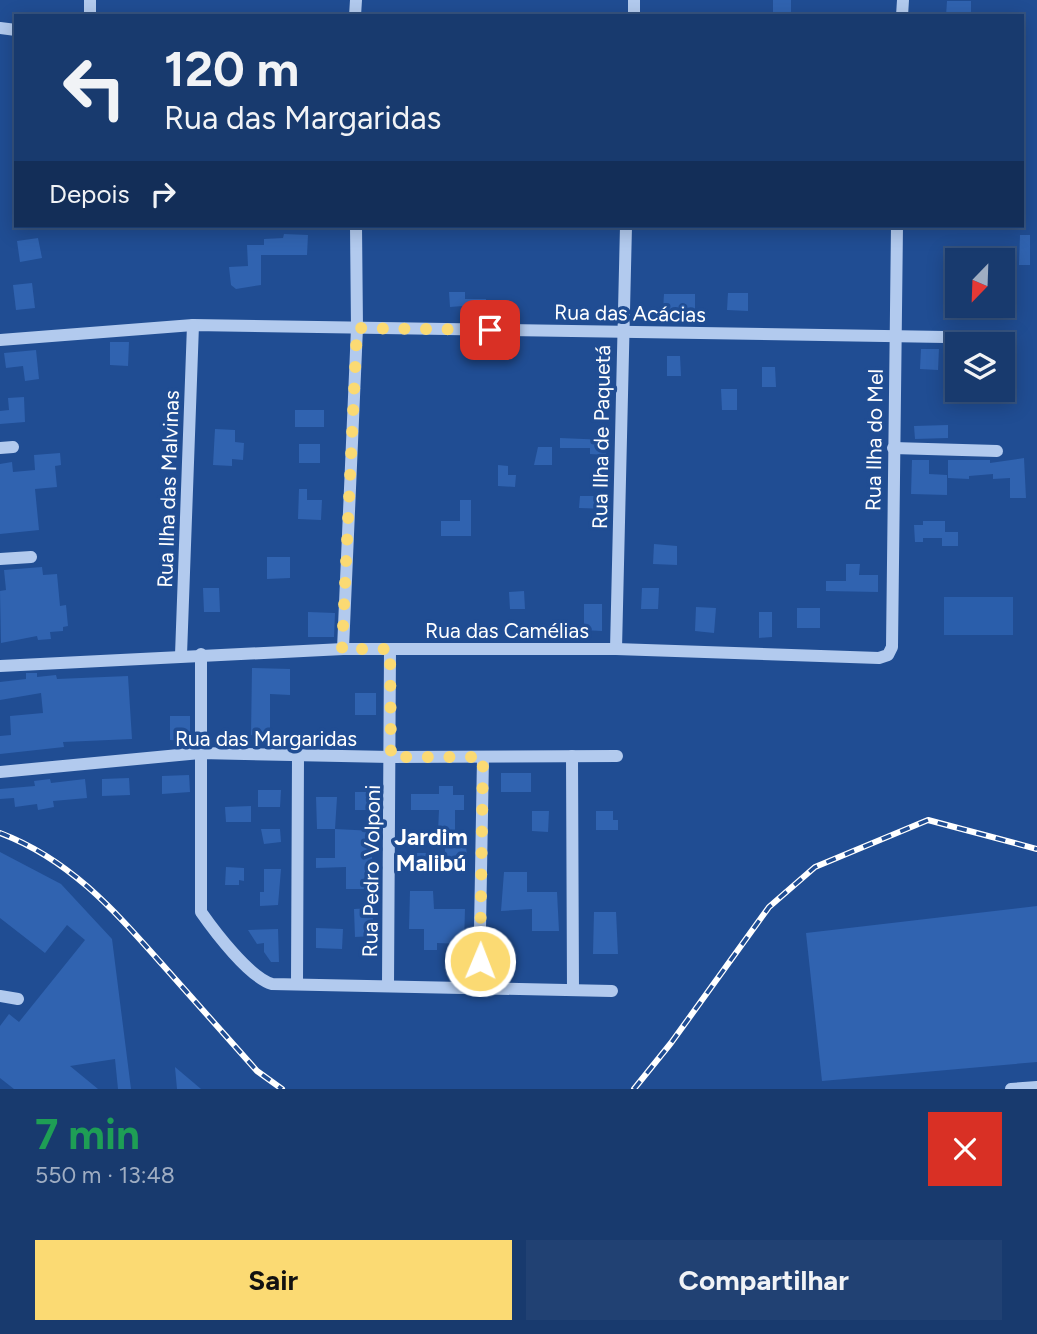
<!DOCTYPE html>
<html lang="pt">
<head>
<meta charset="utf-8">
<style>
	:root { --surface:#183a6e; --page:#214173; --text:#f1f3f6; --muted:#9fadc2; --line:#365481; --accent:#fbda73 }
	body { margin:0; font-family:Figtree,sans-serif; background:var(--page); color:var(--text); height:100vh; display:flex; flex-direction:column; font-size:26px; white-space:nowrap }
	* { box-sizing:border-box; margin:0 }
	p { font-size:23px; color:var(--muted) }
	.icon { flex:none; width:38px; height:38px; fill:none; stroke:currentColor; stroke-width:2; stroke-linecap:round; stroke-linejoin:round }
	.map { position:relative; height:1089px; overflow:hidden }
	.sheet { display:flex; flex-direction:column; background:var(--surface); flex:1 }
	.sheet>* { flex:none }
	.banner { position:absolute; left:14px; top:14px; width:1010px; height:214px; border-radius:0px; box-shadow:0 4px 18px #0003,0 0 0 2px var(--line); background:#183a6e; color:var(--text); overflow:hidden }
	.needle { width:46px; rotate:203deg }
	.fabs { position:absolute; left:945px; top:248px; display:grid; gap:14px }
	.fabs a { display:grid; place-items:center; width:70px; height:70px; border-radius:0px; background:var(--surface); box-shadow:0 4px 18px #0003,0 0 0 2px var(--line); font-size:35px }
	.pin { position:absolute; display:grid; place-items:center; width:60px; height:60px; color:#fff; margin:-30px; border-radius:14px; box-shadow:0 4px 10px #0006 }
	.me { position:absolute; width:77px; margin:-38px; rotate:1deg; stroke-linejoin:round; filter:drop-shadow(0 0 5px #0008) }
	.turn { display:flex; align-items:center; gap:24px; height:147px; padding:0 35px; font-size:32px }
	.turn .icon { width:91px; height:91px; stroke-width:2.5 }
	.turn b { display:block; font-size:49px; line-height:60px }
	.then { display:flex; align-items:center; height:66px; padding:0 35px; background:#0003; gap:14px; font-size:26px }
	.round { display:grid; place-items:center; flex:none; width:74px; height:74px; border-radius:0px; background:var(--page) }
	.overview { display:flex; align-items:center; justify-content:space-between; height:119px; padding:0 35px }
	h1 { font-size:42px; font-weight:700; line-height:52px; color:#1e9e55 }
	.cta { display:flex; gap:14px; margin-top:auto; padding:14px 35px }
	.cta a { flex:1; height:80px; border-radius:0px; background:var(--accent); color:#111; font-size:28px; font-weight:700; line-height:80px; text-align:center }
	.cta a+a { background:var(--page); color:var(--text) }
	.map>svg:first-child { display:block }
</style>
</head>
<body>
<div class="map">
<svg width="1037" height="1089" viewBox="0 0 1037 1089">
	<rect width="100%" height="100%" fill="#204d93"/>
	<rect fill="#2a5eab" x="944" y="597" width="69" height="38"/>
	<g fill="#3063b0">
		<rect x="773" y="0" width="18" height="16"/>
		<polygon points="947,1 971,1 971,16 946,16"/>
		<polygon points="284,234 308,235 307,255 261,255 261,285 236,289 231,285 229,267 248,266 247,245 264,245 264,239 283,238"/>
		<polygon points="1020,235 1030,235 1030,265 1019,265"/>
		<polygon points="38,238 42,258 20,262 17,241"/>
		<polygon points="32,283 35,308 16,310 13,285"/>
		<polygon points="449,292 465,292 465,299 486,299 486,315 463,314 463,306 450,307"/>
		<polygon points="728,293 748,293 748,311 727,310"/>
		<polygon points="664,294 695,294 695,311 663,311"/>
		<polygon points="110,342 129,342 128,366 110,365"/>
		<polygon points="921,349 939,349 938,370 920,369"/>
		<polygon points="36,350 39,379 25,381 23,366 6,368 4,353"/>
		<polygon points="667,356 680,356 681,376 667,376"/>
		<polygon points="762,367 775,367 776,387 762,387"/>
		<polygon points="721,389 737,389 737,410 722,410"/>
		<polygon points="24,397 25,422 0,424 0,411 9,410 8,398"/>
		<rect x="295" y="410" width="29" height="17"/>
		<polygon points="948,425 948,438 915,439 914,426"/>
		<polygon points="215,429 235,430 235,442 244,443 243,460 232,459 232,466 213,465"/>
		<polygon points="560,438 607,440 606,455 590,454 590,448 560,448"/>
		<rect x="299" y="444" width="21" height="19"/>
		<polygon points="538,447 552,447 552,465 534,465"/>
		<polygon points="60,453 61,465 55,466 57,487 35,489 39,530 0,534 0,464 12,462 13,472 35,470 34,455"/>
		<polygon points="1024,458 1026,498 1010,498 1010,478 993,479 993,474 969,476 969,479 948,478 948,460 990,460 990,463"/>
		<polygon points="912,460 929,460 929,474 947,475 947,495 911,494"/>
		<polygon points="498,465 508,466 508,475 516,475 515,487 498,486"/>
		<polygon points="299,489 307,489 307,500 322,500 321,520 298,519"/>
		<polygon points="580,496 610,496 610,509 579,508"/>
		<polygon points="460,500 471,500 471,536 441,536 441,521 460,521"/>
		<polygon points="923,521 945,521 945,532 958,532 958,546 942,546 942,538 923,538 923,542 915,542 914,525 923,525"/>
		<polygon points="654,544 677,546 677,565 653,564"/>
		<polygon points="267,557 290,557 290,578 267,579"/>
		<polygon points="846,564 860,564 859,575 878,575 878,592 826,591 826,581 846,581"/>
		<polygon points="42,567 43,575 57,574 60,606 66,605 68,626 63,627 63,631 50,632 51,639 38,640 37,636 1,643 0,591 6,590 4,570"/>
		<polygon points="203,588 219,588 220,612 204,612"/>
		<polygon points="642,588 659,588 658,609 641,609"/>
		<polygon points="524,591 525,609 510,609 509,592"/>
		<polygon points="584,604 602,604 602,631 584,630"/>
		<polygon points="696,607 716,608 714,633 695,631"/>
		<rect x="797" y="608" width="23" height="20"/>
		<polygon points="308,612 335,613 334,637 308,637"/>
		<polygon points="759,612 772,612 772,637 759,638"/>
		<polygon points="252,668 290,669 290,695 270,694 270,736 251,735"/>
		<polygon points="26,673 37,673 37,677 56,675 57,679 128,676 132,739 63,742 64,747 0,754 0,736 11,735 10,716 43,713 41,693 0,700 0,682 26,679"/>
		<rect x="355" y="693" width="21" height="22"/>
		<polygon points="170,716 190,716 190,741 170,740"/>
		<rect x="501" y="773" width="30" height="19"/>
		<polygon points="189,775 190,792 162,794 162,776"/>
		<polygon points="129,778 130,795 102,796 102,779"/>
		<polygon points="50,779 51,783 85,779 87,798 53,801 54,807 38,810 37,804 15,807 14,798 0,799 0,789 35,786 34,781"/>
		<polygon points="439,786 453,786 453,795 464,795 464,810 455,810 455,833 465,833 468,870 410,871 409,853 445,853 444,832 438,832 439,810 411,810 411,794 439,794"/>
		<polygon points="258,790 281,790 280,807 258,807"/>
		<rect x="355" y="792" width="18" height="18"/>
		<polygon points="316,797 337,797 335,829 317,829"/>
		<polygon points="251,806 251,822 226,822 225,807"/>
		<polygon points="532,811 549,811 548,832 532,831"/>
		<polygon points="596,811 613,811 613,820 618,820 618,830 596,830"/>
		<polygon points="261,829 280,829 281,842 264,844"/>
		<polygon points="335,829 374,831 375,847 371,847 375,889 346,889 346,867 316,868 316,858 335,858"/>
		<polygon points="0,852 61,884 112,939 131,1089 118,1089 115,1059 70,1066 98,1089 14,1089 0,1078 0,1026 9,1014 19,1022 85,940 67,925 45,953 0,918"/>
		<polygon points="226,867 244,868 244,881 239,880 239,885 225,885"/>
		<polygon points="264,869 281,869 278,905 260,906 260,892 264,892"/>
		<polygon points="504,872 527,872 527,892 557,892 559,931 532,931 532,909 501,911"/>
		<polygon points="410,891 433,891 434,909 465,909 464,944 437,943 437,950 424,950 424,929 409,929"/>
		<polygon points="1037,906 1037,1062 822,1081 806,933"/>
		<polygon points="373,908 373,936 355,937 354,909"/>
		<polygon points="594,912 616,912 618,954 593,954"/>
		<polygon points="316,928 343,929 342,949 316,948"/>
		<polygon points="278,929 279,962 271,962 264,952 264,943 257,944 248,930"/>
		<polygon points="175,1067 201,1089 177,1089"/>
	</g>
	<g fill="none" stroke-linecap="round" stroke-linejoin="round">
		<g stroke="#b2caee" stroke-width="12">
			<polyline points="90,16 90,0"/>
			<polyline points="355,16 356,0"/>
			<polyline points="634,16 634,0"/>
			<polyline points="902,16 903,0"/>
			<polyline points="0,28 16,30"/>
			<polyline points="0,340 193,325 1007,338"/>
			<polyline points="0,448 13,447"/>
			<polyline points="893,448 997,451"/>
			<polyline points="0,559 31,557"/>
			<polyline points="343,649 357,328 356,226"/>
			<polyline points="616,649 626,226"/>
			<path d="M201,654V912C215,932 249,977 272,984L612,991"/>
			<polyline points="181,655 193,325"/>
			<polyline points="0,666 343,649 616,649 879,658 888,655 892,647 897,226"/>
			<polyline points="572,756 573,990"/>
			<polyline points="0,772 200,753 391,757 617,756"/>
			<polyline points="297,984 298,756"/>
			<polyline points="388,985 390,649"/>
			<polyline points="479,987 483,757"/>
			<polyline points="0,996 18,999"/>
			<polyline points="1011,1089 1037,1087"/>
		</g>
		<defs>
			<g id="rail">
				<path d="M0,833C69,859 113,909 161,963C193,999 225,1035 257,1071L282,1089"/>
				<polyline points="634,1089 671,1043 769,907 815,867 928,820 1037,849"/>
			</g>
		</defs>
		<use href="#rail" stroke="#fff" stroke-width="6"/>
		<use href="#rail" stroke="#204d93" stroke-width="3.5" stroke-dasharray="10" stroke-linecap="butt"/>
	</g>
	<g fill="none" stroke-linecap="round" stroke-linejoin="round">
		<polyline stroke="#fbda73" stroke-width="12" stroke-dasharray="0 21.6" points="480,961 483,757 391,757 390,649 342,649 357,328 490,330"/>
	</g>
	<g text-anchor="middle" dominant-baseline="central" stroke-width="7" stroke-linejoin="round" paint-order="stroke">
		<g font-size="21" fill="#fff" stroke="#204d93">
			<text transform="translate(630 313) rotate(1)">Rua das Acácias</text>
			<text transform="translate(601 437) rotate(-89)">Rua Ilha de Paquetá</text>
			<text transform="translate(874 440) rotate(-89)">Rua Ilha do Mel</text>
			<text transform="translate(168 489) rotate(-88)">Rua Ilha das Malvinas</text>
			<text x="507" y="630">Rua das Camélias</text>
			<text x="266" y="738">Rua das Margaridas</text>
			<text transform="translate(371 871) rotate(-89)">Rua Pedro Volponi</text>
		</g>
		<g font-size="23" font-weight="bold" fill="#fff" stroke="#204d93">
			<text x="431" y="837">Jardim<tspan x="431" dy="26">Malibú</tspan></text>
		</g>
	</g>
</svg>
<div class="fabs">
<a><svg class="needle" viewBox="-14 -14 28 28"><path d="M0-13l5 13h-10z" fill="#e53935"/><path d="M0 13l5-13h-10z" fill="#9fadc2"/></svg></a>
<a><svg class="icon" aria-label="layers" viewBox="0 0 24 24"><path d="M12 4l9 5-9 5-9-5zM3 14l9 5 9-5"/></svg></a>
</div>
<div class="pin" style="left:490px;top:330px;background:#d93025"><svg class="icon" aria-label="arrive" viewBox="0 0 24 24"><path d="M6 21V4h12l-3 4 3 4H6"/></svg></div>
<svg class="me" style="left:480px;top:961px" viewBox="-20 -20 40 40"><circle r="17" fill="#fbda73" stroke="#fff" stroke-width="3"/><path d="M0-11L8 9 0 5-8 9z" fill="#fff"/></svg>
<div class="banner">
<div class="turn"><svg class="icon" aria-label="left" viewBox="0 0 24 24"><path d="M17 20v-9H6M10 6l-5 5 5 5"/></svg><div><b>120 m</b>Rua das Margaridas</div></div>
<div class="then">Depois<svg class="icon" aria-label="right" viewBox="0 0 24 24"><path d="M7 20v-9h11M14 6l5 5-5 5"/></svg></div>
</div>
</div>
<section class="sheet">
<div class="overview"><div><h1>7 min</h1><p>550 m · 13:48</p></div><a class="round" style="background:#d93025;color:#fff"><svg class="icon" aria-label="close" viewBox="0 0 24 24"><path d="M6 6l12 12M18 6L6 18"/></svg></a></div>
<div class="cta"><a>Sair</a><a>Compartilhar</a></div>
</section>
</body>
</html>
